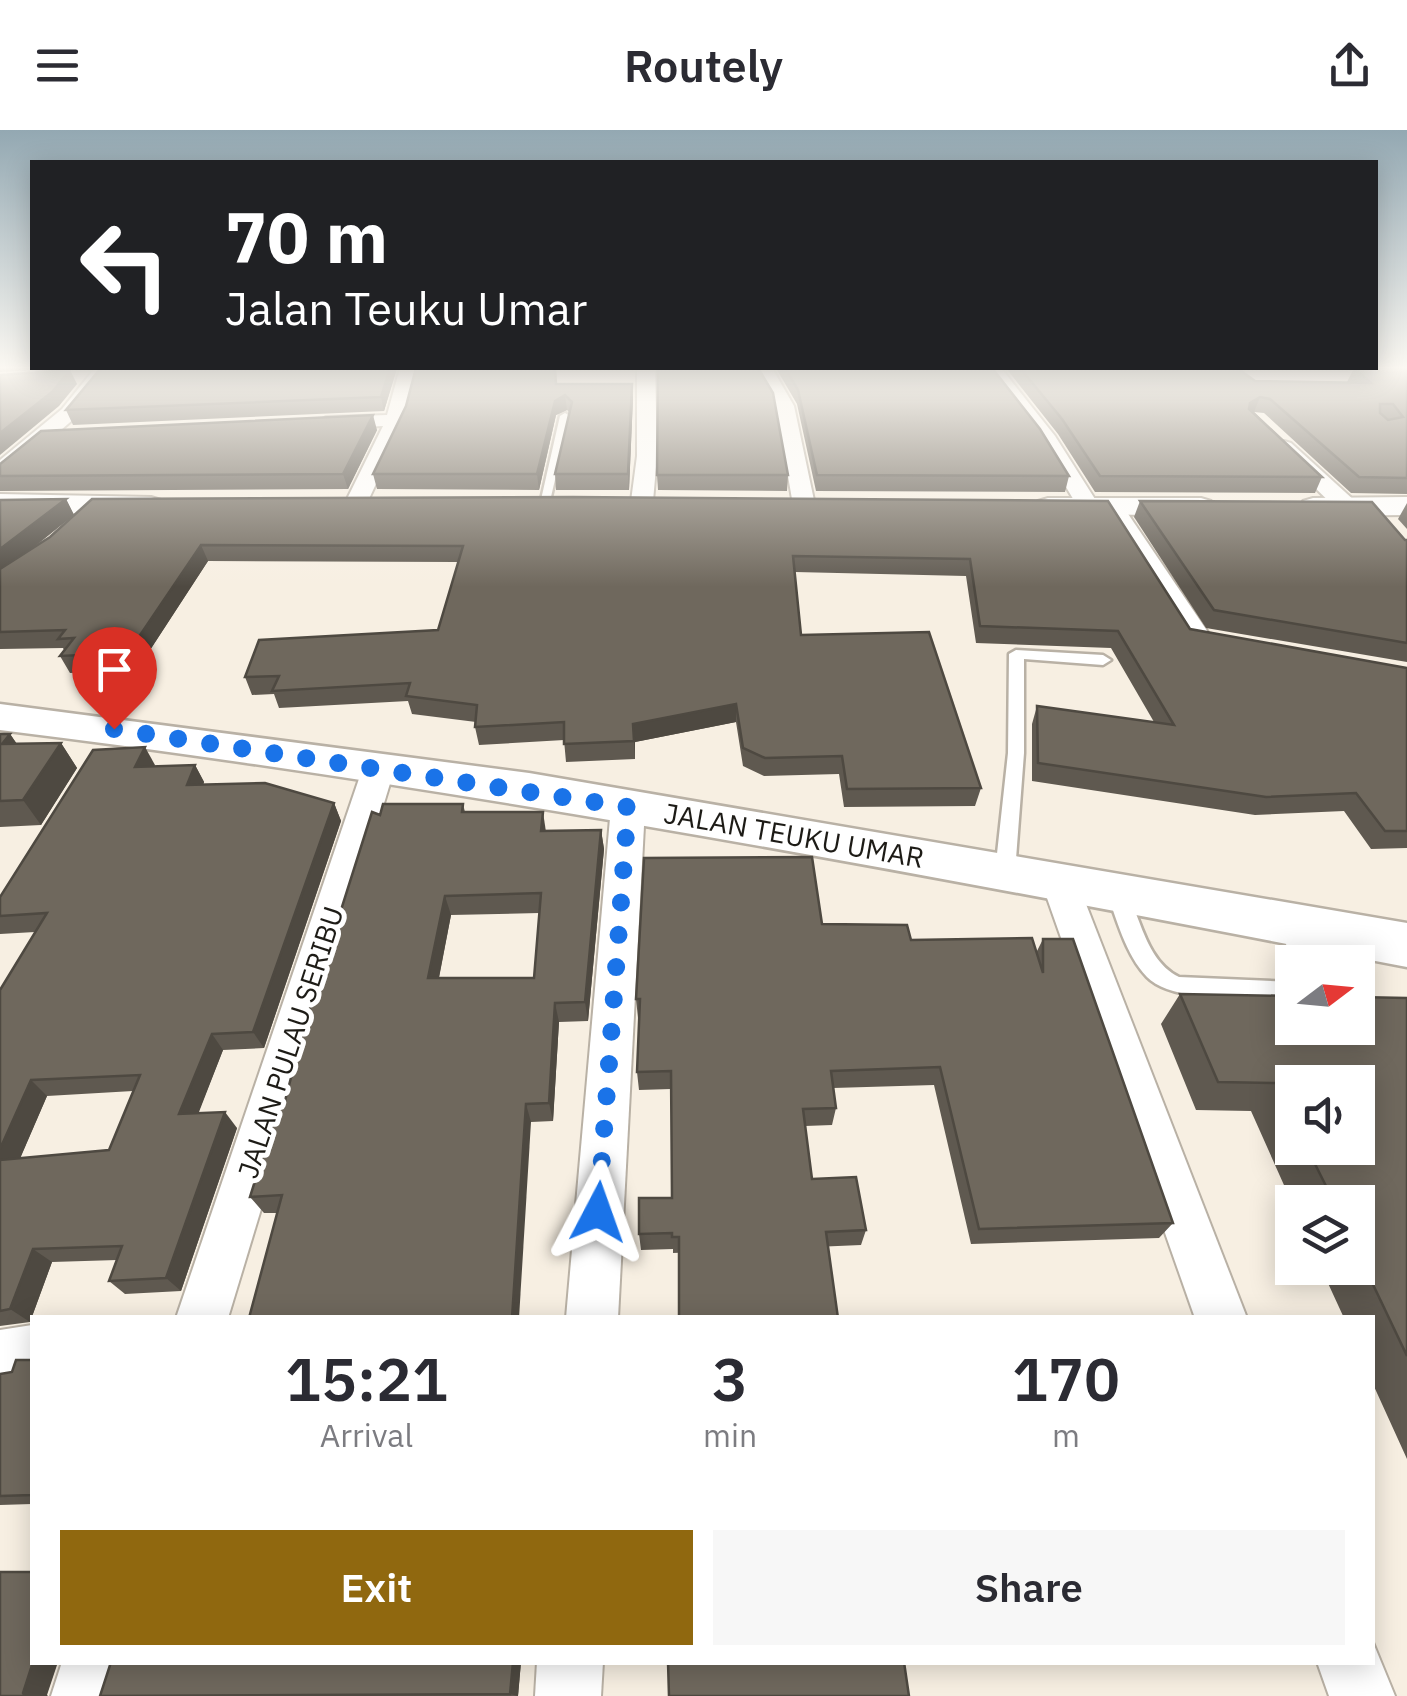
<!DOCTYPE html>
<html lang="en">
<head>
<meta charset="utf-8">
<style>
	:root { --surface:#fff; --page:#f7f7f7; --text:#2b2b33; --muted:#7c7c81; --accent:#90680f }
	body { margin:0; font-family:"IBM Plex Sans",sans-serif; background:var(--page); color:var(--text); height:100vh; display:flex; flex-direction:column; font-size:38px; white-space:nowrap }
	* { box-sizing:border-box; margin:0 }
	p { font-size:32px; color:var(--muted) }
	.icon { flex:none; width:55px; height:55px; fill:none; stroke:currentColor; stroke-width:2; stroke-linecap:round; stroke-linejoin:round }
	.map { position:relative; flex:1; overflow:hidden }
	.sheet { position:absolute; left:30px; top:1185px; width:1345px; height:350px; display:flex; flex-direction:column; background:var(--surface); border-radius:0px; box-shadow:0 5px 25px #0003 }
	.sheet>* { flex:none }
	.banner { position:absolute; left:30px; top:30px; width:1348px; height:210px; border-radius:0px; box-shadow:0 5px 25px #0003; background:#202124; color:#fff; overflow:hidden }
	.needle { width:65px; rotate:74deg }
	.fabs { position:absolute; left:1275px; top:815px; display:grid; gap:20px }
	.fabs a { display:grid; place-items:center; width:100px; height:100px; border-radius:0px; background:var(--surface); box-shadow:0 5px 25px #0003; font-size:50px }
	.pin { position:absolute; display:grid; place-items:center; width:85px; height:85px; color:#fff; margin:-102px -42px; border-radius:50% 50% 50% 0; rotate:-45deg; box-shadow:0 0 10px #0007 }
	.pin .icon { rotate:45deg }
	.me { position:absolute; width:110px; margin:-55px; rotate:4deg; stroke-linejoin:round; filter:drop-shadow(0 0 8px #0008) }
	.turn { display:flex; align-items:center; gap:35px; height:210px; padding:0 30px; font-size:45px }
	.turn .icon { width:130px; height:130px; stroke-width:2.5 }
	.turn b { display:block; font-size:70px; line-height:85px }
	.eta { display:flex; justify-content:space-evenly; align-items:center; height:170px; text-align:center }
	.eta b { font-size:60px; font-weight:600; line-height:70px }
	.button { display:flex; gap:20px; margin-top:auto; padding:20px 30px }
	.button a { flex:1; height:115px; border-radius:0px; background:var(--accent); color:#fff; font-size:40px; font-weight:600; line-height:115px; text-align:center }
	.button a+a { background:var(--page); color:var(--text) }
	header { display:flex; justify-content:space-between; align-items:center; height:130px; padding:0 30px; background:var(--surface); font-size:45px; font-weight:600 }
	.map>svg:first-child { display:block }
</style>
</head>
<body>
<header><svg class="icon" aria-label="menu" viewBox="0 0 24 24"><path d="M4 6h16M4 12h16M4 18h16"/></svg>Routely<svg class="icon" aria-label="share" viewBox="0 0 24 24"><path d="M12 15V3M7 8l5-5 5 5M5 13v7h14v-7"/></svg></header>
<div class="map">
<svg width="1407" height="1566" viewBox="0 0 1407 1566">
	<rect width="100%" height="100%" fill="#f7efe2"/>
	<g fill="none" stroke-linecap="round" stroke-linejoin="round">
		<defs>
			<g id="service">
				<polygon points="565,283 570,286 550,371 540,374 560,286"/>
				<polygon points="1016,520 1103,525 1111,530 1103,535 1024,529 1024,623 1015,742 1005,749 995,742 1008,623 1009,524"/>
				<path d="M1116,754C1140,764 1138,827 1179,847L1292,852V869C1255,868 1173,874 1147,847C1125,824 1117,789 1106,761Z"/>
				<polygon points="1289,785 1296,788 1299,793 1312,832 1292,832 1279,793 1282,788"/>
			</g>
			<g id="minor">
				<polygon points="95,238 113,238 76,287 8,346 0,347 0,330 62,279"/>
				<polygon points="400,238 418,238 406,290 367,373 364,378 348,378 345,373 383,296 326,299 316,293 326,287 387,285"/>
				<polygon points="637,238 655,238 657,326 653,371 642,378 631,371 637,326"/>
				<polygon points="754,238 772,238 794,276 815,375 812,380 796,380 793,375 776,276"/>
				<polygon points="983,238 1001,238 1055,306 1100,377 1097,382 1081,382 1039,312"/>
				<polygon points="1284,311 1291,313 1356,372 1359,377 1356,382 1340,382 1277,321 1277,313"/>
				<polygon points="1112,370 1120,372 1212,508 1208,514 1188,514 1184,508 1101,377"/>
				<polygon points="379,627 390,630 395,637 228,1188 176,1188 363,637 368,630"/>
				<polygon points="628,666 640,669 645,677 618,1188 566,1188 611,677 616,669"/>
				<polygon points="1059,738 1072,742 1077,751 1247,1188 1195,1188 1041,751 1046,742"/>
				<polygon points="32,1195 32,1249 0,1254 0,1200"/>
				<polygon points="1372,1510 1395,1566 1329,1566 1317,1532 1372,1532"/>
				<polygon points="62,1532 127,1532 117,1566 51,1566"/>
				<polygon points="537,1532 603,1532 601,1566 535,1566"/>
			</g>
			<g id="tertiary">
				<polygon points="0,364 151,367 161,370 165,376 161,382 151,385 0,382"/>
				<polygon points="1407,367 1407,385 1313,386 1303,383 1299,377 1303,371 1313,368"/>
				<polygon points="1048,368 1201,368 1211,371 1215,377 1211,383 1201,386 1038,383 1034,377 1038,371"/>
			</g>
			<path id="secondary" d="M0,574L529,643L1407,793V837C940,747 473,658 0,600Z"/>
		</defs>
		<use href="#service" stroke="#b9b1a5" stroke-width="5"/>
		<use href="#minor" stroke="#b9b1a5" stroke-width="4"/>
		<use href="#tertiary" stroke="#b9b1a5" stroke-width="4"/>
		<use href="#secondary" stroke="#b9b1a5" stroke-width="5"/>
		<use href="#service" fill="#fff" fill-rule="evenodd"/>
		<use href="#minor" fill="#fff" fill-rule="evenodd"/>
		<use href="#tertiary" fill="#fff" fill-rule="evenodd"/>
		<use href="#secondary" fill="#fff" fill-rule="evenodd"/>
	</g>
	<g fill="#5f5950" fill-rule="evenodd">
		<polygon points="0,238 68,238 0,242"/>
		<polygon points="101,238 397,238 384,281 73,295 66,280"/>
		<polygon points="776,238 992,238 1069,346 1065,362 816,361 797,274"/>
		<polygon points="1006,238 1237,238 1255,251 1348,253 1347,252 1354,238 1407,238 1407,364 1351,363 1264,283 1254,282 1322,347 1315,363 1095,362 1058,304"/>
		<polygon points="556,254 633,268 629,360 556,360 555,344 570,283 567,280 556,285 539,360 377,359 373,344 406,276"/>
		<polygon points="377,300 348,359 0,361 0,334"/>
		<polygon points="657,345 788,345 787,361 658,360"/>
		<path d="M66,369L74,385L1108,371L1190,499L1407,538V718L1371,719L1344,681L1255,685L1032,651V594L1037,576L1154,592L1111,518L976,513L966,446L795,442L801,505L981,658L975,676L844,677L839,644L764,646L743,636L736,592L635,612V629L566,632L564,610L479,615L475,597L476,592L412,584L408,571L279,578L274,564L252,565L245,547L438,500L458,432L208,431L137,540L70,543L60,526L64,520L63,518L0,519V370ZM71,387L50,407L32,419Z"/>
		<polygon points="1140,371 1407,410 1407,532 1206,498 1134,387"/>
		<polygon points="1407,373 1407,399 1398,389"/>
		<polygon points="0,604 10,604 17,614 61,613 77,638 41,695 0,697"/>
		<path d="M155,635L154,636L195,635L204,652L203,655L334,673L341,691L264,918L223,920L198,983L237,998L181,1161L125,1164L109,1151L117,1130L52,1132L30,1192L0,1196V860L35,802L0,804V767ZM133,961L109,1020L20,1028L47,966Z"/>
		<path d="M463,674L465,682L546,701L601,700L604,719L588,891L559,892L553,991L531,992L277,1083H264L250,1067L285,971L380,685ZM539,783L534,848H439L451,785Z"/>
		<polygon points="822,794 911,810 1036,823 1043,809 1173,1093 1159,1108 971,1114 934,955 833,958 836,978 832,995 805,996 812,1049 866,1100 861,1115 673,1123 673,1119 641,1120 639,1104 672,1068 671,959 639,960 637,942 639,888 638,888 636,869"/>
		<path d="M1180,864L1407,868V1329L1372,1252V1188H1344L1321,1138H1358V1072L1292,1073L1251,981L1196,980L1161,894ZM1292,952L1358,1018H1292Z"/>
		<polygon points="32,1230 32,1374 0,1375 0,1244 12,1242"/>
		<polygon points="521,1532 518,1566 100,1566"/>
	</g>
	<g fill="#4e4941">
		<polygon points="390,238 397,238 384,281 381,267"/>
		<polygon points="70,240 77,254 59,276 0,325 0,303"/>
		<polygon points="632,254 633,268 629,360 628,344"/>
		<polygon points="565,265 567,280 556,285 539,360 537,344 555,271"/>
		<polygon points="1260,267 1254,282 1244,288 1250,273"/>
		<polygon points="373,285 377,300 348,359 343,344"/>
		<polygon points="66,369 74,385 0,443 0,419"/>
		<polygon points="201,415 208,431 137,540 128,523"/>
		<polygon points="736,574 736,592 635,612 635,629 633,594"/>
		<polygon points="10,604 27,629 2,614"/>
		<polygon points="61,613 77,638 41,695 23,670"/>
		<polygon points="145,617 155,635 145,654 135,637"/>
		<polygon points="195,635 204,652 196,672 187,655"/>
		<polygon points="334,673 341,691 264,918 253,902"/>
		<polygon points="543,682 546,702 541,701"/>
		<polygon points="601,700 604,719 588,891 585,872"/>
		<polygon points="445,766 451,785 435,867 428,848"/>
		<polygon points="555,873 559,892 553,991 549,973"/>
		<polygon points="212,904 223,920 192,1000 179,984"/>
		<polygon points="31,950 47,966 13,1045 0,1034 0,1019"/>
		<polygon points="526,974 531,992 519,1188 512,1188"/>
		<polygon points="225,982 237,998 181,1161 166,1148"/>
		<polygon points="33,1119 52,1132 30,1192 10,1179"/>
		<polygon points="33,1532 58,1532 47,1565 48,1566 25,1566 23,1563"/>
		<polygon points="513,1532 521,1532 518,1566 510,1564"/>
	</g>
	<g fill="#6f685d" stroke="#4e4941" stroke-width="2.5" fill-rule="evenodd">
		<polygon points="101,238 390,238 381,267 66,280"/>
		<polygon points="416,238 555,238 556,254 632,254 628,344 555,344 572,272 565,265 555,271 537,344 373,344 406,276"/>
		<polygon points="658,238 758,238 773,263 788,345 657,345"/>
		<polygon points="785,238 992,238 1040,299 1069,346 817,345 798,260"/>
		<path d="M1020,238H1237L1255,251L1371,253L1354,238H1407V348L1359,347L1270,269L1260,267L1250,273L1249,279L1322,347L1100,346L1062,289ZM1380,274H1393L1403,287L1388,290L1380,283Z"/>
		<polygon points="70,240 52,262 0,303 0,245"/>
		<polygon points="373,285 343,344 0,346 0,334 41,301"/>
		<polygon points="573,367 1108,371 1190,499 1407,538 1407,701 1385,701 1356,663 1266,667 1038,633 1037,576 1174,595 1118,501 980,496 970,429 793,426 801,505 929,502 981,658 847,659 842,626 765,628 743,618 736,574 633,594 634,611 564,614 564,592 475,597 477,575 406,566 410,553 272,561 279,546 245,547 259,510 438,500 463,416 201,415 128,523 60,526 74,508 58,509 65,500 0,502 0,439 50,407 92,369"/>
		<polygon points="66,369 0,419 0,370"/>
		<polygon points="1140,371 1372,372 1405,410 1407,410 1407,513 1214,480"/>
		<polygon points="0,604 10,604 2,614 61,613 23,670 0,671"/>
		<polygon points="145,617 135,637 195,635 187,655 265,653 334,673 253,902 212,904 179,984 225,982 166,1148 109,1151 122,1116 33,1119 10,1179 0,1181 0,1030 109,1020 140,945 31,950 0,1019 0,860 47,783 0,786 0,767 93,620"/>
		<path d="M383,674H463L462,682H543L541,701L601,700L585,872L555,873L549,973L526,974L512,1188H249L282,1065L250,1067L280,971H285L304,897L372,682L380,685ZM541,763L534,848H428L445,766Z"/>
		<polygon points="812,727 822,794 907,795 911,810 1032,808 1043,843 1043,809 1073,809 1173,1093 979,1099 940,937 831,941 836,978 803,979 812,1049 856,1047 866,1100 826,1102 838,1188 679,1188 679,1107 672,1107 672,1103 639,1104 639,1068 672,1068 671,941 637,942 640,869 636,869 644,728"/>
		<polygon points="1180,864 1292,866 1292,898 1358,898 1358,867 1407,868 1407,1226 1358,1123 1358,1072 1334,1072 1307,1018 1358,1018 1358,952 1292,952 1292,987 1276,953 1218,952"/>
		<polygon points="16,1230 32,1230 32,1365 0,1366 0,1244 12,1242"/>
		<polygon points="0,1442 32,1442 33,1532 23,1563 25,1566 0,1566"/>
		<polygon points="111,1532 513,1532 510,1564 100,1566"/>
		<polygon points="668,1532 904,1532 909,1566 669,1566"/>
	</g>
	<linearGradient id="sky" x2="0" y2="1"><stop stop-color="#93a8b2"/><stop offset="0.52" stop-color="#fbf8f2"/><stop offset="1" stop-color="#fbf8f2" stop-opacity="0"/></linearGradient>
	<rect width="1407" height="457" fill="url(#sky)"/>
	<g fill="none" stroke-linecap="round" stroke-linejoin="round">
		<polyline stroke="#1a73e8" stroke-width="18" stroke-dasharray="0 32.4" points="114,599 628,677 598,1082"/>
	</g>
	<g text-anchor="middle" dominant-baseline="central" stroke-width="10" stroke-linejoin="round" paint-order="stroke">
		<g font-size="28" fill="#1d1b16" stroke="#fff">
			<text transform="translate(794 705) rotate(10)">JALAN TEUKU UMAR</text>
			<text transform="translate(290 912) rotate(-72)">JALAN PULAU SERIBU</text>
		</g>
	</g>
</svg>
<div class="fabs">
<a><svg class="needle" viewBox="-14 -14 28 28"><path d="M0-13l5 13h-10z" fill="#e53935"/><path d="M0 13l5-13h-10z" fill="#7c7c81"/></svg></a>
<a><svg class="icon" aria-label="sound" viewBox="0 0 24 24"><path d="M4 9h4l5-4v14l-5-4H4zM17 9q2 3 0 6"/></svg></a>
<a><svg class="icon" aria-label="layers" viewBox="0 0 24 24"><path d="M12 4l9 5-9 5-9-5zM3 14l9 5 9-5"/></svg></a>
</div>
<div class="pin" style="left:114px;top:599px;background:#d93025"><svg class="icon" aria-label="arrive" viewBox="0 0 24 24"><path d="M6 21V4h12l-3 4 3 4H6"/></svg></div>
<svg class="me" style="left:598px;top:1082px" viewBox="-20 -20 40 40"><path d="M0-17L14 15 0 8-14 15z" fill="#1a73e8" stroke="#fff" stroke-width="4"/></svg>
<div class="banner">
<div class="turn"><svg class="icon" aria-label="left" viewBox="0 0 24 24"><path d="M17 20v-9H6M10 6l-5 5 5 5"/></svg><div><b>70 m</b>Jalan Teuku Umar</div></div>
</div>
<section class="sheet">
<div class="eta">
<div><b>15:21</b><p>Arrival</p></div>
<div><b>3</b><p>min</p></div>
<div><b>170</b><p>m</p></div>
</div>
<div class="button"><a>Exit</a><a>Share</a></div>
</section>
</div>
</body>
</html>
